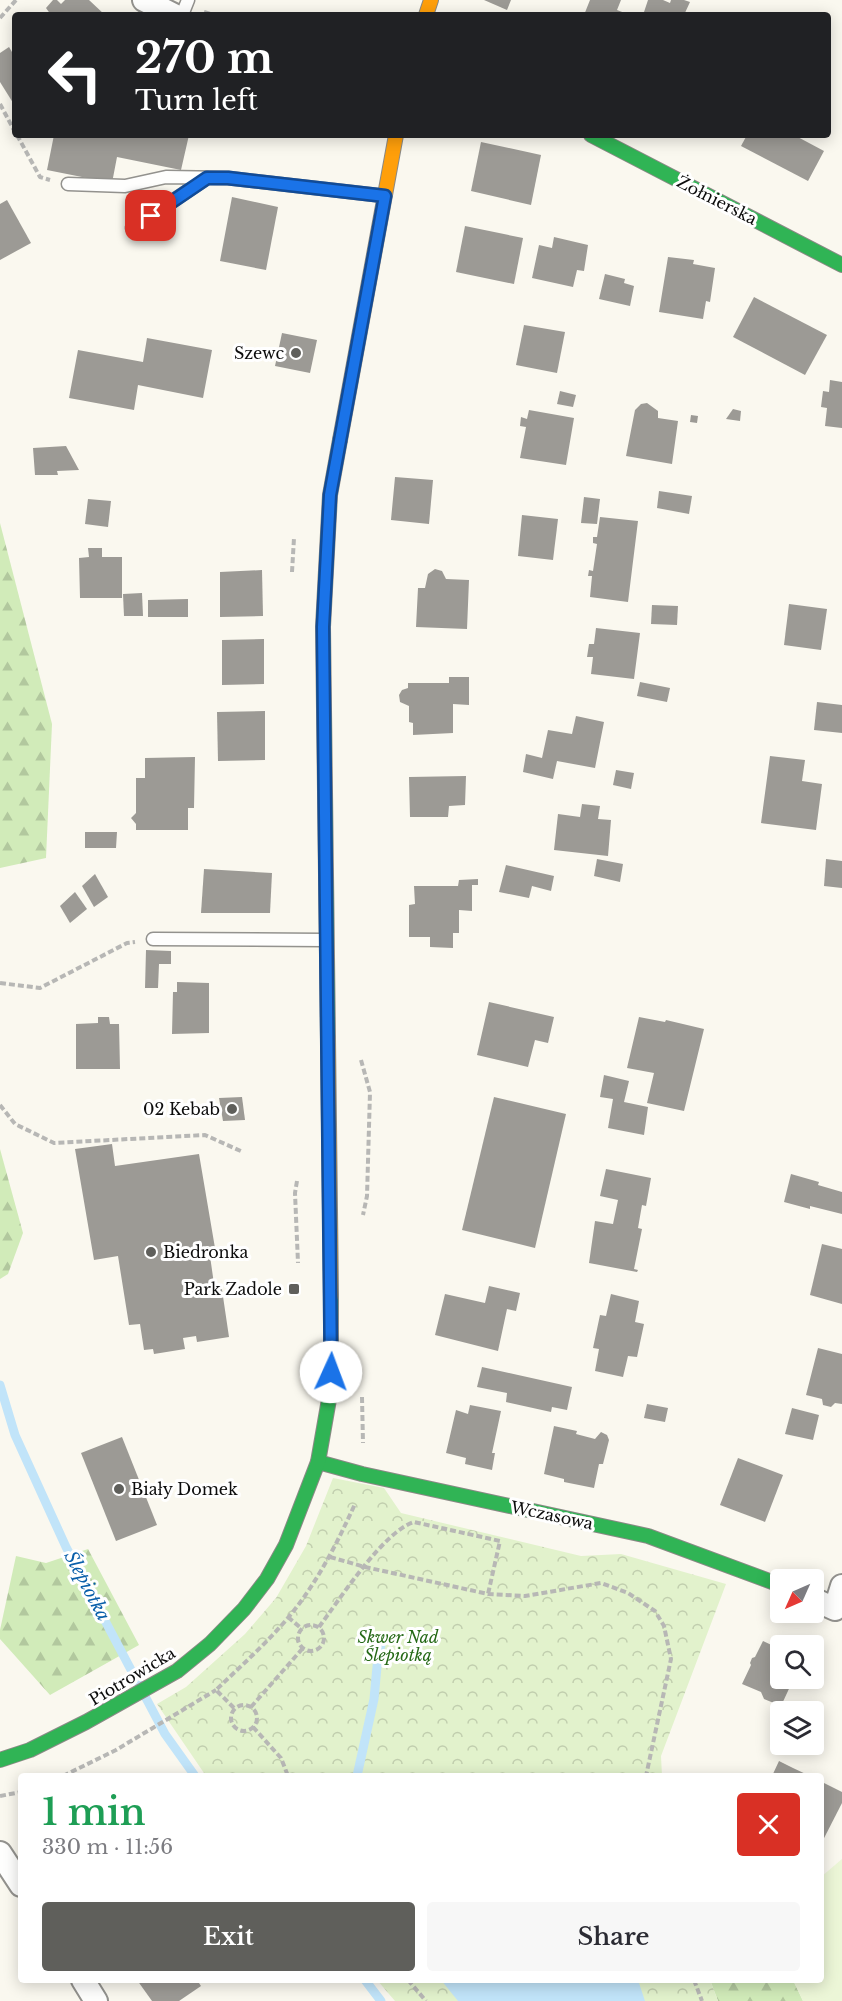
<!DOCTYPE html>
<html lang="en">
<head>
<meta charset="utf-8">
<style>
	:root { --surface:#fff; --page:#f7f7f7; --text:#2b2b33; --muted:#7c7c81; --accent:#5f5f5b }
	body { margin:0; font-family:"Libre Baskerville",serif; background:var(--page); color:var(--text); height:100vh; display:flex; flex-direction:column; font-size:22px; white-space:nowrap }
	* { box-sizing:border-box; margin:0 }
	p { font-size:20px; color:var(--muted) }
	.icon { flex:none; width:33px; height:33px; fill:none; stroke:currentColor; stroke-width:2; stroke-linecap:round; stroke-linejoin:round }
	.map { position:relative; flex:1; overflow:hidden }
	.drawer { position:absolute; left:18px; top:1773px; width:806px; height:210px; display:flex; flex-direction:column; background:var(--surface); border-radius:6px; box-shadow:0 3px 15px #0003 }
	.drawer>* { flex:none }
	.banner { position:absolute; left:12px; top:12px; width:819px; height:126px; border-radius:6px; box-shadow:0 3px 15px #0003; background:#202124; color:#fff; overflow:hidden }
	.needle { width:39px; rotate:225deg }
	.buttons { position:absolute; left:770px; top:1569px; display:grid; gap:12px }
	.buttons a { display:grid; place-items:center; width:54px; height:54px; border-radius:6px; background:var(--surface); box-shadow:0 3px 15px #0003; font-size:30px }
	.pin { position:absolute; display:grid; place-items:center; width:51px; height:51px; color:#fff; margin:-26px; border-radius:12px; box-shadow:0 3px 9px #0006 }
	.me { position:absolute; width:66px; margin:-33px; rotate:2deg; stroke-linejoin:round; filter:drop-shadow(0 0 4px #0008) }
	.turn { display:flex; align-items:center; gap:21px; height:126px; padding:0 24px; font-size:27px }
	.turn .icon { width:78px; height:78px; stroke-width:2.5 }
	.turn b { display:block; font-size:42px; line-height:51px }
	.round { display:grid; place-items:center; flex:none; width:63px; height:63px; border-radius:6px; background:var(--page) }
	.overview { display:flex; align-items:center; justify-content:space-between; height:102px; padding:0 24px }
	h1 { font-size:36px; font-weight:600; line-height:45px; color:#1e9e55 }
	.action { display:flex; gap:12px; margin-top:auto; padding:12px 24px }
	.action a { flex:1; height:69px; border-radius:6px; background:var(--accent); color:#fff; font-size:24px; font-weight:600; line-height:69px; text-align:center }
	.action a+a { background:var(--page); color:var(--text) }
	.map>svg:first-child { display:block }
</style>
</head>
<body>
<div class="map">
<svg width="842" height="2001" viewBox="0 0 842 2001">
	<defs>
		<pattern id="forest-firs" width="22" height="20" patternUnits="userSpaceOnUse" patternTransform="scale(1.5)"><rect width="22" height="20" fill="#d1ebb9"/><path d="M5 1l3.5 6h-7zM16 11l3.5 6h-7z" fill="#b2c89e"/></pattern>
		<pattern id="park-crowns" width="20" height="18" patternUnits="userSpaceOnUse" patternTransform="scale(1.5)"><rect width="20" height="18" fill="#e2f2cc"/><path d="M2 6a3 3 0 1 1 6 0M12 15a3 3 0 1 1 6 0" fill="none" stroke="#c1ceae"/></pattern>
	</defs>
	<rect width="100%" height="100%" fill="#faf8ef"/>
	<g fill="url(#forest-firs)">
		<polygon points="0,523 52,724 46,858 0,868"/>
		<polygon points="0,1149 23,1233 8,1274 0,1279"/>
		<polygon points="88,1549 139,1645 50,1695 0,1639 0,1630 16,1556 46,1563"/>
		<polygon points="710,1980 793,1980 803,2001 718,2001"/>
	</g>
	<g fill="url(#park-crowns)">
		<polygon points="333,1478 384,1488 401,1513 581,1556 621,1554 726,1584 661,1756 662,1776 206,1776 157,1704 186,1687 245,1634 276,1598 306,1546"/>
		<polygon points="377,1980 710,1980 718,2001 395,2001"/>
	</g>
	<polygon fill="#ecf6d7" points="842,1859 842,2001 803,2001 793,1980 820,1980 821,1877"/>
	<polygon fill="#c1e4f9" points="441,1980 638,1980 645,2001 458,2001"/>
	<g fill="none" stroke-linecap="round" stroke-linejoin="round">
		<g stroke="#c1e4f9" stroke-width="9">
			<polyline points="0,1385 15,1435 66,1547 165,1734 195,1776"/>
			<polyline points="357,1776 374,1699 378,1656 383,1638"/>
			<polyline points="365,1980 381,2001"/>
		</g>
	</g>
	<g fill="#9c9a95">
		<polygon points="53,0 57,0 61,4 65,0 89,0 105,15 51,15 46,8"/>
		<polygon points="484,0 511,0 507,10"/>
		<polygon points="590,0 621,0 617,10 630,15 584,15"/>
		<polygon points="648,0 663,0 670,3 671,0 684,0 690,2 684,15 643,15"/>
		<polygon points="9,47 15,57 15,106 0,82 0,53"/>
		<polygon points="54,135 121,136 189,135 181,170 117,157 112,183 47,170"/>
		<polygon points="747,135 794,135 824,151 808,181 741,146"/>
		<polygon points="481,142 541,155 531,205 471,191"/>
		<polygon points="232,197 278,207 266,270 220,261"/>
		<polygon points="7,200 31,243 0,260 0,204"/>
		<polygon points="465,226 523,238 514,284 456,272"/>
		<polygon points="554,237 588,245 584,271 577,270 573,287 532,278 539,245 552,248"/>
		<polygon points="668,257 694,260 693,264 715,268 710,302 706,301 703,319 659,312"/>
		<polygon points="605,274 625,279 624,283 634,286 630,306 599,299"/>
		<polygon points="754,297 827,335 805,375 733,337"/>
		<polygon points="524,325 565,332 557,373 516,365"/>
		<polygon points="282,333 317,340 310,373 275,366"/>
		<polygon points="147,338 212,350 203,398 138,385 134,410 69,398 78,350 143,362"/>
		<polygon points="830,380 842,382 842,428 825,426 827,408 821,407 823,391 829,392"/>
		<polygon points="560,391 576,395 573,407 557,404"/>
		<polygon points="647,403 658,411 658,418 678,421 672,464 626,456 635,410 641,404"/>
		<polygon points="733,409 741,411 740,421 726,419"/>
		<polygon points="529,410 574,418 566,465 520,458 526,427 520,426 521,417 527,419"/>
		<polygon points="691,415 698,416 697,423 690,422"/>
		<polygon points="66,446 79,470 57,471 58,475 35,475 33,448"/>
		<polygon points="395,477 433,480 429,524 391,520"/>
		<polygon points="659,491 692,496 689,514 657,508"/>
		<polygon points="584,497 600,499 597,524 581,523"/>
		<polygon points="88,499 111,501 108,527 85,524"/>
		<polygon points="522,515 558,519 553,560 518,556"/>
		<polygon points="600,517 638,521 628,602 590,597 592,576 588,576 589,570 593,571 597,544 593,543 593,537 597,537"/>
		<polygon points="88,548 102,548 102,557 122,557 122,598 80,598 79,558 89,557"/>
		<polygon points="435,569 442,571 446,579 469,580 467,629 416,627 418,588 425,588 428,574"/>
		<polygon points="262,570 263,616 220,617 220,572"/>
		<polygon points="142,593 143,616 124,616 123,594"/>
		<polygon points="188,599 188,617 148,617 148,600"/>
		<polygon points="789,604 827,609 821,650 784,645"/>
		<polygon points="652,605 678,606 677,625 651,624"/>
		<polygon points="596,628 640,633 634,679 591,674 593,657 587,657 589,644 594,644"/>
		<polygon points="264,639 264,684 222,685 222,640"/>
		<polygon points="449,677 469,677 469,705 453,704 453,733 413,735 413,723 409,722 409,706 400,702 399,695 402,690 408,688 408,683 449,683"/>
		<polygon points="640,682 670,688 667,702 637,696"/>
		<polygon points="817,702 842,705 842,733 814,730"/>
		<polygon points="265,711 265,760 218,761 217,712"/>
		<polygon points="576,716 604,722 595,768 557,761 553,779 523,772 526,754 542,758 548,730 572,734"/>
		<polygon points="770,756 805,760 802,781 822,784 816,830 761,823"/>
		<polygon points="195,757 194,808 188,808 188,830 136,830 136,824 131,818 136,813 136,778 145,778 145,758"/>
		<polygon points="616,770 634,773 631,789 613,785"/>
		<polygon points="466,776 465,805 449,806 448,817 410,817 409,777"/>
		<polygon points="582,804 600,806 598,819 611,820 608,856 554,850 558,814 580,817"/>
		<polygon points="85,832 117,832 116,848 85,848"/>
		<polygon points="597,859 623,864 620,882 594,876"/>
		<polygon points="826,859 842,861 842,888 824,886"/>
		<polygon points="506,865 554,876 551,891 532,886 529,898 499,892"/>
		<polygon points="204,869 272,873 270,913 201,913"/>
		<polygon points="95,874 108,897 94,907 82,886"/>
		<polygon points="478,879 478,885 472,885 472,911 459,910 459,933 453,933 453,948 430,947 430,937 409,937 409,905 415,904 414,886 458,886 459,880"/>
		<polygon points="75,892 87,909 70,923 60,906"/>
		<polygon points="146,950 171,951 171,964 159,964 158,988 145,988"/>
		<polygon points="177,982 209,983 209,1033 172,1034 173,992 177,992"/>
		<polygon points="489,1002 554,1017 548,1043 535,1040 528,1067 477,1055"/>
		<polygon points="98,1017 109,1017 110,1024 119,1024 120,1069 76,1069 76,1024 98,1023"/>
		<polygon points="639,1017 665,1022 666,1020 704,1029 684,1111 647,1103 654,1073 627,1068"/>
		<polygon points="604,1075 629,1081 624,1102 648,1107 644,1135 608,1128 613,1099 600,1097"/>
		<polygon points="242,1097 245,1120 223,1121 219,1098"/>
		<polygon points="494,1097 566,1114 535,1248 462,1230"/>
		<polygon points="112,1144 115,1166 199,1154 215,1248 209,1249 214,1284 221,1283 229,1337 197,1342 196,1336 183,1338 185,1349 154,1354 153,1349 144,1350 140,1324 129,1325 118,1256 94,1260 75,1149"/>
		<polygon points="606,1169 651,1178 646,1206 642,1205 638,1228 642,1229 634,1269 638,1270 637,1272 589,1263 595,1221 613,1224 618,1200 600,1196"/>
		<polygon points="791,1174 819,1182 818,1185 842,1192 842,1214 810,1206 810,1209 784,1202"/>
		<polygon points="822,1244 842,1249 842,1304 810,1295"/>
		<polygon points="489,1286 520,1293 516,1311 507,1309 498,1351 435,1335 445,1294 485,1303"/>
		<polygon points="611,1294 639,1301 635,1322 644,1324 637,1357 628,1356 623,1377 595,1371 599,1349 593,1348 600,1315 606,1316"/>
		<polygon points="818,1348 842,1354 842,1404 835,1403 831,1407 823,1405 822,1399 806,1395"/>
		<polygon points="482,1367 572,1387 567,1410 552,1407 551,1412 506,1402 507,1393 477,1387"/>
		<polygon points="647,1404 668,1408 665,1422 644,1418"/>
		<polygon points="470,1405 501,1411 492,1453 495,1453 492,1470 465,1464 466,1458 446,1453 456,1410 468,1414"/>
		<polygon points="792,1408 819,1415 813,1440 785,1434"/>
		<polygon points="554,1426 577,1431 576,1434 595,1439 601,1432 607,1435 609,1440 603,1464 599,1464 594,1488 564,1482 564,1479 544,1474"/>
		<polygon points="122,1437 157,1525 116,1541 81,1453"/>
		<polygon points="738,1458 783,1475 765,1522 720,1505"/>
		<polygon points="763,1641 780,1649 780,1678 794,1678 781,1706 764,1699 761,1692 742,1684 751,1665 750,1663 752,1658 755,1657"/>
		<polygon points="779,1761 793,1768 810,1776 772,1776"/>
		<polygon points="820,1781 842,1792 842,1803 820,1846"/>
		<polygon points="137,1980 197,1980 201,1986 179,2001 152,2001"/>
	</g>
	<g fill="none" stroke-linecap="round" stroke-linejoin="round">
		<defs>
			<g id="lane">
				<polyline points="182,15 188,0"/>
				<polyline points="68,184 125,186 166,177 228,178 385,196"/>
				<polyline points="132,228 207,178"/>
				<polyline points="153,939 325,940"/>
			</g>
			<g id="street">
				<polyline points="144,0 174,15"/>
				<polyline points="813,1599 835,1609 842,1586"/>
				<polyline points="0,1853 21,1885"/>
				<polyline points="83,1980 96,2001"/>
			</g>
			<g id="fast">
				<polyline points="591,135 842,265"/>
				<polyline points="328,1039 323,627 330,495 340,440"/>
				<polyline points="318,1462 362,1474 648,1536 780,1585"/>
				<polyline points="0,1760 30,1750 86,1722 177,1671 210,1644 244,1609 267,1579 286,1545 318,1462 331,1388 331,1296"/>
			</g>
			<g id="slow">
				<polyline points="426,15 431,0"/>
				<polyline points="340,440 396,135"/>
				<polyline points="328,1039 331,1296"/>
			</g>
		</defs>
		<use href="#lane" stroke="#93928e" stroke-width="15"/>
		<use href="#street" stroke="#93928e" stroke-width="26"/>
		<use href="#fast" stroke="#8a8985" stroke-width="16"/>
		<use href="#slow" stroke="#8a8985" stroke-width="16"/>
		<g stroke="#b7b7b5" stroke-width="4" stroke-dasharray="6 3" stroke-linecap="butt">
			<polyline points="204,12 214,15"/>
			<polyline points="0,18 16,0"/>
			<polyline points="0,104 15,132"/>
			<polyline points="17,135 40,177 50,180"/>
			<polyline points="292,572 294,538"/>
			<polyline points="0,983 40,988 127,943 135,942"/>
			<polyline points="361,1060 370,1092 367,1196 363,1215"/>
			<polyline points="0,1105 15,1124 54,1143 205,1135 243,1152"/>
			<polyline points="297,1181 295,1193 298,1263"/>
			<polyline points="362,1397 363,1443"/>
			<polyline points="330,1557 365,1567 488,1594 525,1596 601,1583 628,1593 655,1611 664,1626 671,1659 646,1776"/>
			<polyline points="288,1617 302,1629"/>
			<circle cx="311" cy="1638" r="13"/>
			<path d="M319,1627C339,1600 384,1531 414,1522L500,1541L488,1594"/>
			<circle cx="244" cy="1718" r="13"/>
			<polyline points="251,1707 303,1648"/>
			<path d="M234,1708L216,1690C245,1662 275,1636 299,1604C322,1573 339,1539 355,1504"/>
			<polyline points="253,1727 281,1758 288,1776"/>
			<polyline points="63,1776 116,1750 216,1690"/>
			<polyline points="0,1796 21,1792"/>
			<polyline points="408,1980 426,2001"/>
			<polyline points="694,1980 702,2001"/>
		</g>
		<use href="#lane" stroke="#fefefd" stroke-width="12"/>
		<use href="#street" stroke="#fefefd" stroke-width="22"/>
		<use href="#fast" stroke="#30b455" stroke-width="14"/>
		<use href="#slow" stroke="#ff9f0a" stroke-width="14"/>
	</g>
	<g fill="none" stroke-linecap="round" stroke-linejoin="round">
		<defs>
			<polyline id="route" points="151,216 207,178 228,178 385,196 330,495 323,627 331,1372"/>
		</defs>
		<use href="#route" stroke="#114b97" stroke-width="15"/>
		<use href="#route" stroke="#1a73e8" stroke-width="10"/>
	</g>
	<g fill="#5f5f5b" stroke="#fff" stroke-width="2">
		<circle cx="296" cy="353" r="6"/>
		<circle cx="232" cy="1109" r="6"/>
		<circle cx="151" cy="1252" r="6"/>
		<rect x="288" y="1283" width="12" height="12" rx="3"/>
		<circle cx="119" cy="1489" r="6"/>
	</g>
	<g text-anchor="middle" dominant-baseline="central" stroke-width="6" stroke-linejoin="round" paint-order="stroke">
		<g font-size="16" fill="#0c0c0c" stroke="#fff">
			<text transform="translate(717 200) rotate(27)">Żołnierska</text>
			<text transform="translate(552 1515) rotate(12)">Wczasowa</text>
			<text transform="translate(132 1676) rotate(-31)">Piotrowicka</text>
		</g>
		<g font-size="16" fill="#0c0c0c" stroke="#fff" text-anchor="end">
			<text x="284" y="353">Szewc</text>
			<text x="220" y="1109">02 Kebab</text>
			<text x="163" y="1252" text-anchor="start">Biedronka</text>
			<text x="282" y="1289">Park Zadole</text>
			<text x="131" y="1489" text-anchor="start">Biały Domek</text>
		</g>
		<g font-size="16" font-style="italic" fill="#256916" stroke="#fff">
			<text x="398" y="1637">Skwer Nad<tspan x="398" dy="18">Ślepiotką</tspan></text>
		</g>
		<g font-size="18" font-style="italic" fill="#095faa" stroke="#fff">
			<text transform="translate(87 1586) rotate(62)">Ślepiotka</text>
		</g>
	</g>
</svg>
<div class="buttons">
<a><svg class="needle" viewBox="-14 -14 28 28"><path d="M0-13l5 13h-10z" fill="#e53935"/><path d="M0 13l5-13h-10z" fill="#7c7c81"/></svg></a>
<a><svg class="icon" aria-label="search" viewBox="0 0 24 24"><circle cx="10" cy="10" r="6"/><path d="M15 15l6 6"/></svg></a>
<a><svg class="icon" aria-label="layers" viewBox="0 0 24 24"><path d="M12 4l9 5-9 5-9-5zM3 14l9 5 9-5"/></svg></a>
</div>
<div class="pin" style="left:151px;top:216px;background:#d93025"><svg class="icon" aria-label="arrive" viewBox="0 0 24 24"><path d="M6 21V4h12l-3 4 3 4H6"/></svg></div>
<svg class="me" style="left:331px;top:1372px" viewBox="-20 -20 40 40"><circle r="19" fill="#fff"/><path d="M0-13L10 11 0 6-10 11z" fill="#1a73e8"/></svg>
<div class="banner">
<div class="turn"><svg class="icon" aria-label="left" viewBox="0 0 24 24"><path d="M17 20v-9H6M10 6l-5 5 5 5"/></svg><div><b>270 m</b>Turn left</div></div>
</div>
<section class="drawer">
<div class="overview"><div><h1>1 min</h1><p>330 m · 11:56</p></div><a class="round" style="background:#d93025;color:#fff"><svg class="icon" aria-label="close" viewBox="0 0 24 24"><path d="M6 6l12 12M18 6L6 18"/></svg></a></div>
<div class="action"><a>Exit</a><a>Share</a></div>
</section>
</div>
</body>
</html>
